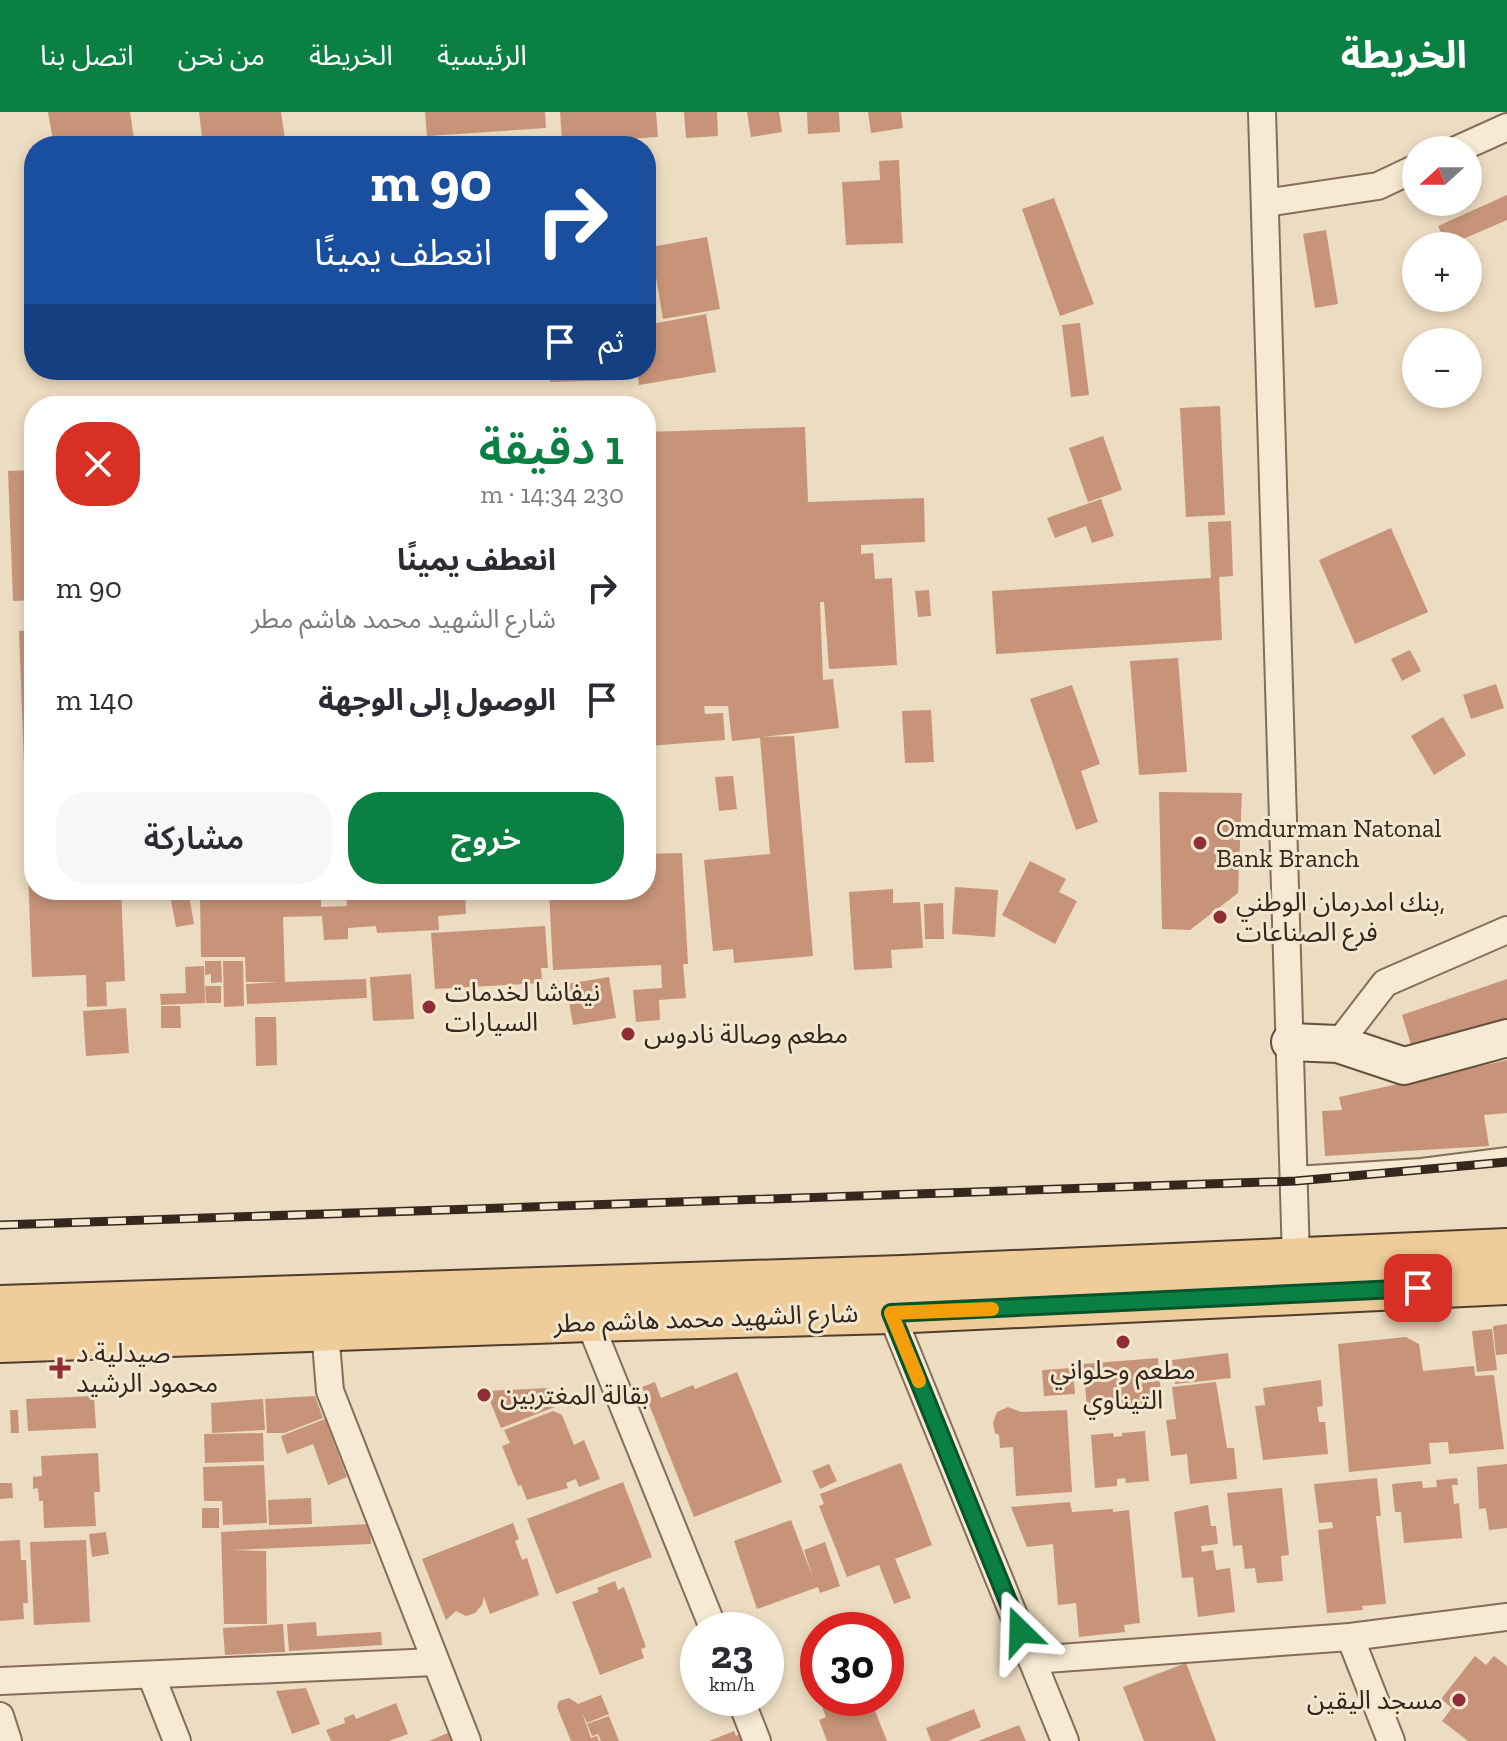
<!DOCTYPE html>
<html lang="ar">
<head>
<meta charset="utf-8">
<style>
	:root { --surface:#fff; --page:#f7f7f7; --text:#2b2b33; --muted:#7c7c81; --accent:#0b8043 }
	body { margin:0; font-family:"Zilla Slab","Noto Sans Arabic",serif; background:var(--page); color:var(--text); direction:rtl; height:100vh; display:flex; flex-direction:column; font-size:30px; white-space:nowrap }
	* { box-sizing:border-box; margin:0 }
	p { font-size:26px; color:var(--muted) }
	.icon { flex:none; width:44px; height:44px; fill:none; stroke:currentColor; stroke-width:2; stroke-linecap:round; stroke-linejoin:round }
	.map { position:relative; flex:1; overflow:hidden; direction:ltr }
	.panel { position:absolute; left:24px; top:284px; width:632px; height:504px; display:flex; flex-direction:column; background:var(--surface); border-radius:32px; box-shadow:0 4px 12px #0003; direction:rtl }
	.panel>* { flex:none }
	.guide { position:absolute; left:24px; top:24px; width:632px; height:244px; border-radius:32px; box-shadow:0 4px 12px #0003; direction:rtl; background:#1a4fa0; color:#fff; overflow:hidden }
	.needle { width:52px; rotate:249deg }
	.fabs { position:absolute; left:1402px; top:24px; display:grid; gap:16px }
	.fabs a { display:grid; place-items:center; width:80px; height:80px; border-radius:50%; background:var(--surface); box-shadow:0 4px 12px #0003; font-size:40px }
	.speed { position:absolute; left:680px; top:1500px; display:flex; gap:16px; font-size:40px; font-weight:700; text-align:center }
	.speed>* { display:grid; place-content:center; width:104px; height:104px; border-radius:50%; background:var(--surface); box-shadow:0 4px 12px #0003; line-height:1 }
	.speed small { font-size:20px; font-weight:400 }
	.speed .limit { border:12px solid #d22; background:#fff; color:#111 }
	.pin { position:absolute; display:grid; place-items:center; width:68px; height:68px; color:#fff; margin:-34px; border-radius:16px; box-shadow:0 4px 12px #0006 }
	.me { position:absolute; width:88px; margin:-44px; rotate:338deg; stroke-linejoin:round; filter:drop-shadow(0 0 6px #0008) }
	.turn { display:flex; align-items:center; gap:28px; height:168px; padding:0 32px; font-size:36px }
	.turn .icon { width:104px; height:104px; stroke-width:2.5 }
	.turn b { display:block; font-size:56px; line-height:68px }
	.then { display:flex; align-items:center; height:76px; padding:0 32px; background:#0003; gap:16px; font-size:30px }
	.round { display:grid; place-items:center; flex:none; width:84px; height:84px; border-radius:32px; background:var(--page) }
	.overview { display:flex; align-items:center; justify-content:space-between; height:136px; padding:0 32px }
	h1 { font-size:48px; font-weight:600; line-height:60px; color:var(--accent) }
	.cta { display:flex; gap:16px; margin-top:auto; padding:16px 32px }
	.cta a { flex:1; height:92px; border-radius:32px; background:var(--accent); color:#fff; font-size:32px; font-weight:600; line-height:92px; text-align:center }
	.cta a+a { background:var(--page); color:var(--text) }
	ul { padding:0; list-style:none }
	li { display:flex; align-items:center; gap:24px; height:112px; padding:0 32px }
	li div { flex:1 }
	li b { display:block; font-size:30px }
	li em { font-style:normal }
	header { display:flex; align-items:center; gap:48px; box-sizing:border-box; height:112px; padding:0 40px; background:var(--accent); color:#fff }
	header strong { font-size:38px }
	nav { display:flex; gap:44px; margin-inline-start:auto; font-size:28px }
	.map>svg:first-child { display:block }
</style>
</head>
<body>
<header>
<strong>الخريطة</strong>
<nav><a>الرئيسية</a><a>الخريطة</a><a>من نحن</a><a>اتصل بنا</a></nav>
</header>
<div class="map">
<svg width="1507" height="1629" viewBox="0 0 1507 1629">
	<rect width="100%" height="100%" fill="#ecdcc1"/>
	<g fill="#c89479">
		<polygon points="48,0 130,0 135,34 54,34"/>
		<polygon points="199,0 281,0 286,34 203,34"/>
		<polygon points="425,0 545,0 546,16 427,24"/>
		<polygon points="560,0 656,0 658,25 562,31"/>
		<polygon points="684,0 717,0 718,24 686,26"/>
		<polygon points="747,0 779,0 782,20 751,25"/>
		<polygon points="807,0 839,0 840,20 808,22"/>
		<polygon points="868,0 901,0 903,16 871,21"/>
		<polygon points="899,48 903,131 846,133 842,70 880,68 879,49"/>
		<polygon points="1507,83 1507,108 1447,134 1438,114"/>
		<polygon points="1054,86 1094,192 1060,204 1022,97"/>
		<polygon points="1326,118 1338,192 1315,196 1303,122"/>
		<polygon points="707,125 720,197 663,207 651,135"/>
		<polygon points="706,202 716,260 639,273 637,258 646,258 646,213"/>
		<polygon points="1080,211 1089,283 1071,285 1062,213"/>
		<polygon points="550,258 623,258 623,268 550,270"/>
		<polygon points="1220,294 1225,403 1186,405 1180,296"/>
		<polygon points="805,315 808,390 924,386 925,430 861,433 861,442 873,441 875,467 892,466 897,553 829,557 824,490 820,490 823,568 833,567 839,616 763,625 794,624 813,844 734,851 733,837 713,839 704,748 770,742 760,626 732,629 728,594 704,594 705,602 723,601 725,628 648,634 650,645 646,645 646,320"/>
		<polygon points="1103,324 1122,378 1088,390 1069,336"/>
		<polygon points="34,358 34,488 13,489 8,359"/>
		<polygon points="1101,387 1114,424 1092,431 1086,414 1055,426 1047,406"/>
		<polygon points="1231,409 1233,464 1219,465 1222,528 996,542 992,479 1211,466 1208,410"/>
		<polygon points="1391,416 1428,500 1355,532 1319,448"/>
		<polygon points="929,478 931,504 918,505 915,479"/>
		<polygon points="34,518 34,778 121,778 125,869 106,870 107,894 87,895 86,863 32,865 19,519"/>
		<polygon points="1410,538 1421,559 1402,569 1391,547"/>
		<polygon points="1178,546 1187,660 1139,663 1130,549"/>
		<polygon points="1496,572 1504,596 1471,607 1463,583"/>
		<polygon points="1072,573 1100,652 1081,659 1098,710 1076,718 1030,587"/>
		<polygon points="931,598 934,650 905,651 902,599"/>
		<polygon points="1443,605 1466,643 1434,663 1411,624"/>
		<polygon points="733,664 737,697 719,699 715,665"/>
		<polygon points="1159,680 1242,681 1238,781 1190,818 1162,817"/>
		<polygon points="682,741 688,852 683,852 686,886 659,888 660,908 636,910 633,878 662,876 661,853 553,858 549,778 646,778 646,742"/>
		<polygon points="1030,749 1066,767 1059,780 1077,789 1055,832 1002,803"/>
		<polygon points="955,775 998,778 995,825 952,822"/>
		<polygon points="893,777 893,791 920,790 923,836 891,838 892,856 854,858 849,780"/>
		<polygon points="169,778 188,778 194,812 176,815"/>
		<polygon points="244,778 321,780 321,795 347,794 346,782 465,778 466,802 438,804 439,818 377,821 376,814 348,816 348,827 324,828 322,804 283,805 285,870 366,867 367,886 247,892 246,872 279,870 246,870 245,845 201,845 200,784 244,784"/>
		<polygon points="943,791 944,827 925,827 924,792"/>
		<polygon points="545,814 548,856 541,856 542,871 435,877 431,821"/>
		<polygon points="205,849 221,849 222,870 211,871 211,862 205,863"/>
		<polygon points="223,849 243,849 244,894 224,895"/>
		<polygon points="204,854 205,891 161,893 160,882 186,881 185,855"/>
		<polygon points="411,862 414,907 373,909 370,865"/>
		<polygon points="609,865 616,906 573,913 566,872"/>
		<polygon points="1507,867 1507,908 1411,933 1402,903"/>
		<polygon points="205,874 221,874 221,891 206,891"/>
		<polygon points="161,894 180,894 181,916 161,916"/>
		<polygon points="126,896 129,941 86,944 83,899"/>
		<polygon points="255,905 276,905 277,953 256,954"/>
		<polygon points="1507,948 1507,1001 1484,1003 1489,1034 1325,1044 1322,999 1342,998 1339,985"/>
		<polygon points="1507,1212 1507,1242 1496,1243 1493,1214"/>
		<polygon points="1492,1217 1497,1258 1477,1260 1472,1219"/>
		<polygon points="1406,1225 1419,1232 1423,1259 1474,1254 1475,1264 1494,1263 1504,1337 1449,1342 1448,1330 1429,1331 1431,1352 1349,1360 1338,1232"/>
		<polygon points="1228,1241 1231,1266 1175,1272 1172,1248"/>
		<polygon points="1158,1246 1162,1294 1110,1298 1110,1293 1087,1295 1083,1252"/>
		<polygon points="1073,1256 1075,1282 1044,1284 1042,1258"/>
		<polygon points="737,1260 782,1370 694,1405 642,1275 655,1270 661,1286 693,1273 695,1277"/>
		<polygon points="1321,1268 1323,1294 1317,1295 1319,1310 1325,1310 1328,1342 1263,1348 1255,1294 1265,1293 1263,1276"/>
		<polygon points="1216,1270 1227,1336 1234,1336 1237,1367 1190,1372 1187,1342 1171,1344 1166,1308 1176,1307 1172,1275"/>
		<polygon points="548,1276 555,1295 501,1316 486,1279"/>
		<polygon points="94,1284 96,1316 28,1319 26,1287"/>
		<polygon points="315,1284 323,1306 284,1321 267,1321 265,1287"/>
		<polygon points="263,1287 265,1318 212,1321 211,1291"/>
		<polygon points="1008,1295 1021,1300 1067,1298 1072,1380 1016,1384 1013,1335 1000,1336 999,1323 995,1321 993,1311 997,1300"/>
		<polygon points="10,1298 18,1298 19,1321 11,1321"/>
		<polygon points="553,1299 562,1303 574,1333 584,1328 600,1367 579,1375 576,1367 566,1371 568,1376 527,1388 521,1373 518,1374 502,1334 510,1331 504,1318"/>
		<polygon points="325,1307 347,1365 328,1373 313,1332 287,1342 281,1324"/>
		<polygon points="1145,1319 1149,1369 1126,1371 1125,1366 1117,1367 1117,1374 1095,1376 1091,1323 1113,1321 1114,1325 1122,1324 1122,1321"/>
		<polygon points="263,1321 264,1349 205,1351 204,1322"/>
		<polygon points="98,1341 100,1380 94,1380 96,1414 44,1416 43,1389 39,1389 38,1376 33,1377 33,1365 42,1364 41,1344"/>
		<polygon points="901,1351 932,1433 895,1447 911,1486 894,1492 879,1453 847,1465 819,1394 824,1392 820,1382"/>
		<polygon points="829,1352 837,1369 820,1377 812,1359"/>
		<polygon points="1507,1352 1507,1416 1489,1418 1486,1396 1479,1397 1477,1355"/>
		<polygon points="264,1353 267,1411 223,1413 222,1389 204,1389 203,1355"/>
		<polygon points="1377,1366 1381,1404 1376,1404 1386,1492 1362,1494 1363,1498 1327,1501 1318,1418 1333,1416 1332,1410 1319,1411 1314,1372"/>
		<polygon points="1457,1366 1458,1373 1452,1373 1454,1392 1459,1391 1462,1426 1404,1431 1401,1400 1395,1400 1392,1372 1422,1369 1423,1376 1437,1375 1436,1368"/>
		<polygon points="623,1370 652,1445 556,1482 527,1407"/>
		<polygon points="0,1371 12,1371 13,1386 0,1387"/>
		<polygon points="1282,1376 1289,1443 1281,1444 1283,1469 1257,1471 1255,1456 1245,1457 1242,1433 1233,1434 1227,1381"/>
		<polygon points="311,1386 312,1412 269,1413 268,1388"/>
		<polygon points="1070,1390 1072,1400 1113,1397 1113,1400 1129,1398 1140,1511 1124,1513 1125,1520 1079,1525 1076,1491 1058,1493 1053,1432 1027,1435 1011,1395"/>
		<polygon points="1208,1393 1211,1414 1216,1414 1218,1432 1201,1434 1202,1440 1213,1438 1216,1458 1230,1456 1235,1500 1198,1505 1193,1465 1182,1466 1174,1400"/>
		<rect x="202" y="1396" width="17" height="20"/>
		<polygon points="791,1408 813,1466 804,1438 825,1430 840,1474 820,1481 818,1475 757,1497 734,1429"/>
		<polygon points="513,1411 519,1427 515,1429 522,1448 527,1446 539,1483 490,1502 484,1485 482,1493 475,1501 466,1504 456,1499 446,1508 422,1447"/>
		<polygon points="370,1412 371,1432 233,1438 266,1439 267,1512 224,1512 221,1420"/>
		<polygon points="106,1420 109,1442 92,1445 89,1422"/>
		<polygon points="20,1428 21,1448 26,1448 28,1491 23,1491 24,1507 0,1509 0,1429"/>
		<polygon points="86,1428 90,1510 34,1513 30,1430"/>
		<polygon points="615,1469 618,1478 624,1475 646,1535 641,1537 644,1546 600,1563 572,1490 599,1480 597,1476"/>
		<polygon points="316,1510 317,1524 381,1520 382,1533 289,1539 287,1512"/>
		<polygon points="283,1512 285,1540 225,1543 223,1516"/>
		<polygon points="1475,1544 1486,1553 1494,1544 1507,1554 1507,1629 1468,1629 1442,1609 1452,1596 1441,1587"/>
		<polygon points="1186,1551 1216,1629 1144,1629 1123,1575"/>
		<polygon points="306,1576 320,1612 292,1622 276,1579"/>
		<polygon points="601,1583 609,1602 587,1611 582,1601 591,1626 597,1624 599,1629 571,1629 557,1595 559,1589 569,1586 578,1592"/>
		<polygon points="823,1586 870,1586 887,1629 827,1629 819,1608 826,1605 819,1587"/>
		<polygon points="396,1591 408,1622 389,1629 331,1629 326,1618 345,1611 344,1606 354,1602 356,1607"/>
		<polygon points="974,1597 981,1615 948,1629 931,1629 926,1616"/>
		<polygon points="609,1604 619,1629 601,1629 598,1622 592,1624 587,1612"/>
		<polygon points="1019,1613 1026,1629 978,1629"/>
		<polygon points="734,1619 736,1624 739,1622 742,1629 709,1629"/>
		<polygon points="450,1620 454,1629 429,1629"/>
	</g>
	<g fill="none" stroke-linecap="round" stroke-linejoin="round">
		<defs>
			<polyline id="lane" points="1295,1061 1421,1053 1507,1042"/>
			<g id="street">
				<polyline points="1262,0 1296,1147"/>
				<polyline points="1456,38 1507,15"/>
				<polyline points="1265,91 1378,74 1416,56"/>
				<polyline points="1338,932 1385,871 1507,818"/>
				<polyline points="891,1201 1065,1629"/>
				<polyline points="589,1209 714,1518"/>
				<polyline points="325,1219 330,1279 467,1629"/>
				<polyline points="1350,1525 1391,1629"/>
				<polyline points="1032,1548 1350,1525 1507,1505"/>
				<polyline points="151,1563 177,1629"/>
				<polyline points="0,1569 435,1550"/>
				<polyline points="740,1586 757,1629"/>
				<polyline points="0,1604 8,1629"/>
			</g>
			<polyline id="secondary" points="1290,930 1338,932 1404,954 1507,926"/>
			<g id="primary">
				<polyline points="0,1194 902,1164 1507,1137"/>
				<polyline points="0,1230 589,1209 891,1201 1507,1172"/>
			</g>
		</defs>
		<use href="#lane" stroke="#846d5a" stroke-width="16"/>
		<use href="#street" stroke="#846d5a" stroke-width="30"/>
		<use href="#secondary" stroke="#664e3d" stroke-width="40"/>
		<use href="#primary" stroke="#523c2e" stroke-width="44"/>
		<use href="#lane" stroke="#f7ead4" stroke-width="12"/>
		<use href="#street" stroke="#f7ead4" stroke-width="26"/>
		<use href="#secondary" stroke="#f7ead4" stroke-width="36"/>
		<use href="#primary" stroke="#eecd9a" stroke-width="40"/>
		<defs>
			<polyline id="rail" points="0,1113 1296,1069 1507,1050"/>
		</defs>
		<use href="#rail" stroke="#35271d" stroke-width="9"/>
		<use href="#rail" stroke="#f3e7d0" stroke-width="6" stroke-dasharray="18" stroke-linecap="butt"/>
	</g>
	<g fill="none" stroke-linecap="round" stroke-linejoin="round">
		<defs>
			<polyline id="route" points="1020,1519 891,1201 1418,1176"/>
		</defs>
		<use href="#route" stroke="#07532c" stroke-width="20"/>
		<use href="#route" stroke="#0b8043" stroke-width="14"/>
		<polyline stroke="#f59e0b" stroke-width="14" points="919,1269 891,1201 992,1197"/>
	</g>
	<g fill="#902c35" stroke="#f3e7d0" stroke-width="3">
		<circle cx="1200" cy="731" r="8"/>
		<circle cx="1220" cy="805" r="8"/>
		<circle cx="429" cy="895" r="8"/>
		<circle cx="628" cy="922" r="8"/>
		<circle cx="1123" cy="1230" r="8"/>
		<path d="M56 1244h8v8h8v8h-8v8h-8v-8h-8v-8h8z"/>
		<circle cx="484" cy="1283" r="8"/>
		<circle cx="1459" cy="1588" r="8"/>
	</g>
	<g text-anchor="middle" dominant-baseline="central" stroke-width="6" stroke-linejoin="round" paint-order="stroke">
		<g font-size="26" fill="#35271d" stroke="#f3e7d0" text-anchor="start">
			<text x="1216" y="716">Omdurman Natonal<tspan x="1216" dy="30">Bank Branch</tspan></text>
			<text x="1236" y="790">بنك امدرمان الوطني,<tspan x="1236" dy="30">فرع الصناعات</tspan></text>
			<text x="445" y="880">نيفاشا لخدمات<tspan x="445" dy="30">السيارات</tspan></text>
			<text x="644" y="922">مطعم وصالة نادوس</text>
			<text x="76" y="1241">صيدلية د<tspan x="76" dy="30">محمود الرشيد</tspan></text>
			<text x="1123" y="1258" text-anchor="middle">مطعم وحلواني<tspan x="1123" dy="30">التيناوي</tspan></text>
			<text x="500" y="1283">بقالة المغتربين</text>
			<text x="1443" y="1588" text-anchor="end">مسجد اليقين</text>
		</g>
		<g font-size="26" fill="#35271d" stroke="#f3e7d0">
			<text transform="translate(706 1206) rotate(-2)">شارع الشهيد محمد هاشم مطر</text>
		</g>
	</g>
</svg>
<div class="fabs">
<a><svg class="needle" viewBox="-14 -14 28 28"><path d="M0-13l5 13h-10z" fill="#e53935"/><path d="M0 13l5-13h-10z" fill="#7c7c81"/></svg></a>
<a>+</a>
<a>−</a>
</div>
<div class="speed"><div>23<small>km/h</small></div><div class="limit">30</div></div>
<div class="pin" style="left:1418px;top:1176px;background:#d93025"><svg class="icon" aria-label="arrive" viewBox="0 0 24 24"><path d="M6 21V4h12l-3 4 3 4H6"/></svg></div>
<svg class="me" style="left:1020px;top:1519px" viewBox="-20 -20 40 40"><path d="M0-17L14 15 0 8-14 15z" fill="#0b8043" stroke="#fff" stroke-width="4"/></svg>
<div class="guide">
<div class="turn"><svg class="icon" aria-label="right" viewBox="0 0 24 24"><path d="M7 20v-9h11M14 6l5 5-5 5"/></svg><div><b>90 m</b>انعطف يمينًا</div></div>
<div class="then">ثم<svg class="icon" aria-label="arrive" viewBox="0 0 24 24"><path d="M6 21V4h12l-3 4 3 4H6"/></svg></div>
</div>
<section class="panel">
<div class="overview"><div><h1>1 دقيقة</h1><p>230 m · 14:34</p></div><a class="round" style="background:#d93025;color:#fff"><svg class="icon" aria-label="close" viewBox="0 0 24 24"><path d="M6 6l12 12M18 6L6 18"/></svg></a></div>
<ul>
<li><svg class="icon" aria-label="right" viewBox="0 0 24 24"><path d="M7 20v-9h11M14 6l5 5-5 5"/></svg><div><b>انعطف يمينًا</b><p>شارع الشهيد محمد هاشم مطر</p></div><em>90 m</em></li>
<li><svg class="icon" aria-label="arrive" viewBox="0 0 24 24"><path d="M6 21V4h12l-3 4 3 4H6"/></svg><div><b>الوصول إلى الوجهة</b></div><em>140 m</em></li>
</ul>
<div class="cta"><a>خروج</a><a>مشاركة</a></div>
</section>
</div>
</body>
</html>
